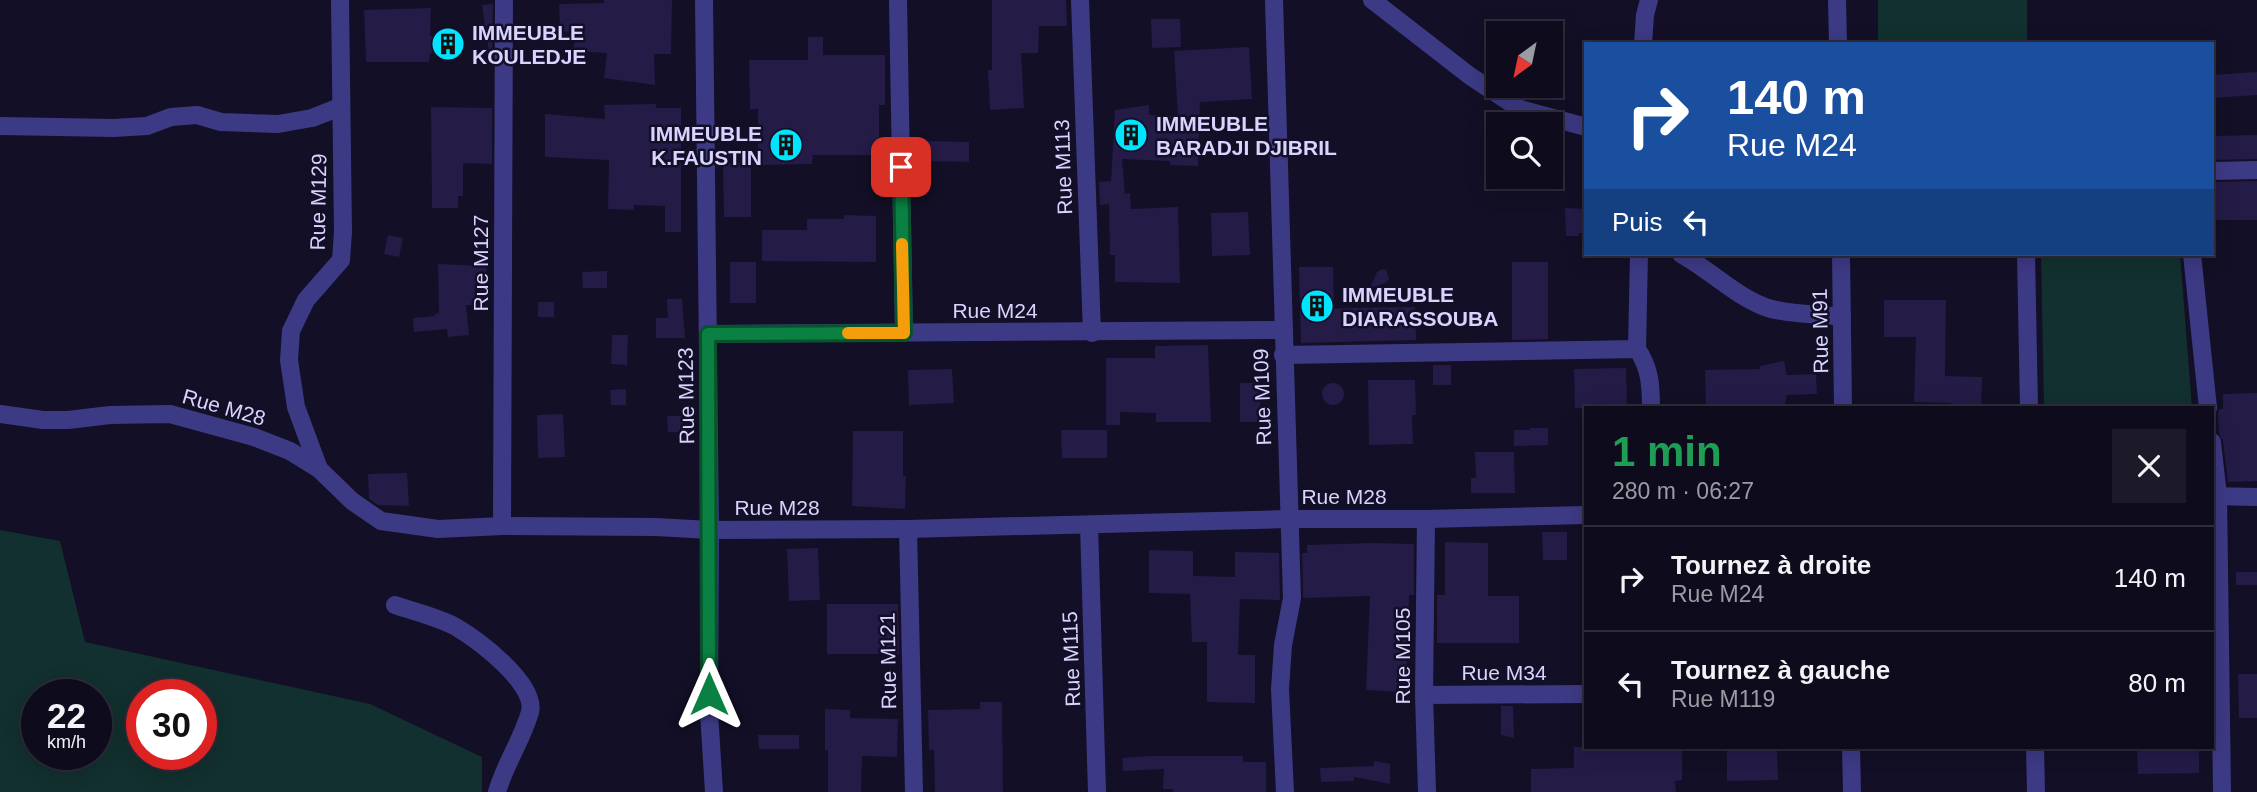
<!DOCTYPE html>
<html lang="fr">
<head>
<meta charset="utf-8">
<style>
	:root { --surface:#0e0b1c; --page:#1c1929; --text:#f1f3f6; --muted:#9b9ba3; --line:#2e2b3b }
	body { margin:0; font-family:Arial,sans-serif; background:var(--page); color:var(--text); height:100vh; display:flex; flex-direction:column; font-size:26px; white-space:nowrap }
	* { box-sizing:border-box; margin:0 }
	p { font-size:23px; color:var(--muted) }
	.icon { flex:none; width:38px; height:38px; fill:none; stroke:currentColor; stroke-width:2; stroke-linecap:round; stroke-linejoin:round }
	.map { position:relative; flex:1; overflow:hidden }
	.drawer { position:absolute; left:1584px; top:406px; width:630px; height:343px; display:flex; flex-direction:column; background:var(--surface); border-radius:0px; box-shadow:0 4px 18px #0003,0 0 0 2px var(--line) }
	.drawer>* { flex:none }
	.top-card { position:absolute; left:1584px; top:42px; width:630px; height:214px; border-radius:0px; box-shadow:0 4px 18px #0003,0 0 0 2px var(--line); background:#1a4fa0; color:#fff; overflow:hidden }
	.needle { width:46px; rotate:213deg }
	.fabs { position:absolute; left:1486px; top:21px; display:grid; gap:14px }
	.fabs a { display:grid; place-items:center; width:77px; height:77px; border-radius:0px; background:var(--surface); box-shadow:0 4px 18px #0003,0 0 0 2px var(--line); font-size:35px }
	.speed { position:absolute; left:21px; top:679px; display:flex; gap:14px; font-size:35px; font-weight:700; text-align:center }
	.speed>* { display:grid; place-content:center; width:91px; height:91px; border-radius:50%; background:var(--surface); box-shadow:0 4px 18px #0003,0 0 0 2px var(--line); line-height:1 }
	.speed small { font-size:18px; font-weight:400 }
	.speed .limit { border:10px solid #d22; background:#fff; color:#111 }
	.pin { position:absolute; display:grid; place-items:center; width:60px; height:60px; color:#fff; margin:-30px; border-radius:14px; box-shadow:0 4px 10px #0006 }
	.me { position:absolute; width:77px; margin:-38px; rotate:0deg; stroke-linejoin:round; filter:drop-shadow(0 0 5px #0008) }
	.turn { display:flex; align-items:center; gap:24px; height:147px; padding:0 28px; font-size:32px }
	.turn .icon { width:91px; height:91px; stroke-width:2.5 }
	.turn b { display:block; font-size:49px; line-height:60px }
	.then { display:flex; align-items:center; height:66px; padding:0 28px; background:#0003; gap:14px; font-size:26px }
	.round { display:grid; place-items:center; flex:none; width:74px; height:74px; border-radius:0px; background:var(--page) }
	.headline { display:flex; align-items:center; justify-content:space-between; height:119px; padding:0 28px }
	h1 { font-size:42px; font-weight:600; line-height:52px; color:#1e9e55 }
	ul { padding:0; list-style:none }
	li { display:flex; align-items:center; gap:21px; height:105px; padding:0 28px; border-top:2px solid var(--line) }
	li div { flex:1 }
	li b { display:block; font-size:26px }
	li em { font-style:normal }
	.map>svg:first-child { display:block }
</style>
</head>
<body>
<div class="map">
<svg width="2257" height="792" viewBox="0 0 2257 792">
	<rect width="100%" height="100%" fill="#130f26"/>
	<g fill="#12302f" fill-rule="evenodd">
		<rect x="1878" y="0" width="149" height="44"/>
		<polygon points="2041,254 2180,254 2192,408 2044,408"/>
		<path d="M0,530L60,541L85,642L370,704L482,757V792H0ZM37,695H96V754H37ZM142,695H201V754H142Z"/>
	</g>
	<g fill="#241b47">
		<polygon points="604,0 672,0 671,54 654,54 655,85 604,78 607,53 573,51 576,31 560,32 559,4 604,3"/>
		<polygon points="992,0 1066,0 1067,26 1039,26 1038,53 1021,53 1024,108 990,110 988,70 992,70"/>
		<polygon points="493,4 492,52 489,52 482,5"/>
		<polygon points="431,8 430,36 462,36 462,52 430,53 429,62 366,62 364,10"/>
		<polygon points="1151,19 1180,19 1181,47 1152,48"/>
		<polygon points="808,37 823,37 823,55 885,55 885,105 879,105 879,155 813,155 812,164 758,165 758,109 750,109 749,60 808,60"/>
		<polygon points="1249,47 1252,99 1200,102 1198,166 1170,165 1170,161 1122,159 1125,194 1130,193 1131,209 1178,207 1180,283 1115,282 1115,255 1110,255 1109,204 1100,205 1099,182 1111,181 1115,110 1149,105 1149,115 1178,116 1174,51"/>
		<polygon points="2257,72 2257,95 2212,98 2212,75"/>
		<polygon points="656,104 656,108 681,108 681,232 665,232 665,206 634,205 634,210 608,209 609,160 545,157 545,114 605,119 604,105"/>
		<polygon points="431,107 492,108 492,164 463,163 463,196 458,196 458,208 432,208"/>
		<polygon points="2257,135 2257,159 2212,160 2212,136"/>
		<polygon points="923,141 969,142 969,162 923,161"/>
		<polygon points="751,162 751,217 724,217 723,163"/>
		<polygon points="2257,181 2257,220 2212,220 2212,182"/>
		<polygon points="1565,208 1586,209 1586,233 1579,233 1579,236 1566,236"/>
		<polygon points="1248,212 1250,255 1212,256 1211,213"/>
		<polygon points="844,215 876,216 876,262 762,261 762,230 807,230 807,219 844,219"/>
		<polygon points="388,235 403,238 399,257 384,254"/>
		<rect x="730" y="262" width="26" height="41"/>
		<polygon points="1512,262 1548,262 1548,339 1512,340"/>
		<polygon points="438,264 487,266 486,289 476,288 477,305 466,305 469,335 448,337 447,329 414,332 413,318 435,316 435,314 439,313"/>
		<polygon points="1299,267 1333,267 1334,299 1300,309"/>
		<polygon points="1382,269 1386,270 1389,279 1385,283 1370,288 1377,272"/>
		<polygon points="607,271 607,288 583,288 582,272"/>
		<polygon points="667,299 682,299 685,338 656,338 656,318 668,318"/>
		<polygon points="1884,300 1946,300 1945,376 1982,377 1981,408 1951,408 1951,403 1914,402 1916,337 1884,337"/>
		<rect x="538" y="302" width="16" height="15"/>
		<polygon points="1415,307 1416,340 1301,343 1300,309"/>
		<polygon points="612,335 628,335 627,365 611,364"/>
		<polygon points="1208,345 1211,422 1156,422 1156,413 1120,412 1120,425 1106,425 1106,358 1155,358 1155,346"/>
		<polygon points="1784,361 1787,375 1816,374 1817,394 1787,395 1784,408 1768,408 1769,404 1706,405 1705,370 1760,369 1760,366"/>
		<rect x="1433" y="365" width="18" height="20"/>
		<polygon points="1626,368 1627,408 1575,408 1574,369"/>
		<polygon points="952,369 954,403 909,405 908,370"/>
		<polygon points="1368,380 1415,380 1416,415 1412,415 1413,444 1369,445"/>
		<rect x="1240" y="383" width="20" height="39"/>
		<circle cx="1333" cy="394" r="11"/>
		<polygon points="626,389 626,405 611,405 610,390"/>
		<polygon points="2257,393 2257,481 2228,482 2223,441 2219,434 2218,413 2219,409 2223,409 2223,394"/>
		<polygon points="563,414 565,457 538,458 537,415"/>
		<polygon points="667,416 683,416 683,432 668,432"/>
		<polygon points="1530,428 1548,428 1548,445 1514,446 1514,430 1530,430"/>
		<polygon points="1061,430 1107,430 1107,458 1062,458"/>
		<polygon points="853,431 903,431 903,476 906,476 905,509 852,506"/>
		<polygon points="1475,452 1514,452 1515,493 1471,493 1471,478 1476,478"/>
		<polygon points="407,473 409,506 378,505 369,499 368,474"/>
		<polygon points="1542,532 1567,532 1567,560 1543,560"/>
		<polygon points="1445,542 1488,543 1488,596 1519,596 1519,643 1437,643 1437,595 1445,595"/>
		<polygon points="1373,543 1414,544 1414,595 1409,595 1406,692 1366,690 1370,596 1303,598 1302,553 1307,553 1307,545"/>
		<polygon points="818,548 820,600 789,601 787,549"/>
		<polygon points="1149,550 1193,551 1193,576 1235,577 1235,552 1279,553 1280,600 1240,599 1238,655 1255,655 1255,703 1207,702 1207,642 1192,642 1190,594 1149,593"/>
		<rect x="2236" y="572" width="21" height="13"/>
		<polygon points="827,604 898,604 899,654 827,654"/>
		<polygon points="2238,674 2257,674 2257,718 2239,718"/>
		<polygon points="980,702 1002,702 1003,792 935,792 934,750 929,750 928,710 980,709"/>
		<polygon points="1501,706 1513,706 1514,738 1501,735"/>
		<polygon points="825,709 850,710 850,718 898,719 897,757 862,756 861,792 828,792 828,750 825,750"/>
		<polygon points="758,735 799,735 799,749 759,749"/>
		<polygon points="1574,747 1682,747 1682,780 1675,781 1676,792 1531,792 1531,769 1574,768"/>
		<polygon points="1727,747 1777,748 1778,780 1727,781"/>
		<polygon points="2137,747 2199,747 2199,773 2138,774"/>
		<polygon points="1150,756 1243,756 1243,762 1266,762 1266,792 1173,792 1173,789 1163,789 1164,769 1123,771 1122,758"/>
		<polygon points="1374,761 1390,764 1390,784 1354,777 1354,781 1321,782 1320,768 1374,766"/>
	</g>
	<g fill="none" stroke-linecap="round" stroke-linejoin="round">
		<g stroke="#3d3a85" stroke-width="18">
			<polyline points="704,0 710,530 709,712 714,792"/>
			<polyline points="898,0 904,333"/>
			<polyline points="1080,0 1092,333"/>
			<polyline points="1274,0 1292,598 1283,645 1280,689 1285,792"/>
			<polyline points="1372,0 1470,76 1520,109 1586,127"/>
			<polyline points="1837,0 1838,44"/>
			<polyline points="1643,44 1645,15 1649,0"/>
			<polyline points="0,126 113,128 147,126 171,117 197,115 221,122 278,124 312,118 340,107"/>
			<polyline points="2212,171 2257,170"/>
			<path d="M1681,254C1710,270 1734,295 1765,307C1783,314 1821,314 1842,317"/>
			<polyline points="1841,254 1843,408"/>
			<polyline points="2026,254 2029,408"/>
			<polyline points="2192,254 2208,408"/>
			<polyline points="708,334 1283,330"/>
			<polyline points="1637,349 1639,254"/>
			<path d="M1283,355L1637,349C1650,368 1651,385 1651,408"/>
			<polyline points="0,414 43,420 68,420 110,415 170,414 254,437 290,451 319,469 352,501 381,521 438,529 502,526 656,527 710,530 908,529 1288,519 1426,519 1586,515"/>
			<polyline points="2212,442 2218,496 2222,792"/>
			<polyline points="319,469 296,407 289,360 291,331 306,300 341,260 343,232 340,0"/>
			<polyline points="2212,496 2257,497"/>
			<polyline points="1426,519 1424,695 1427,792"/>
			<polyline points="1089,525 1097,792"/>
			<polyline points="502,526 504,0"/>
			<polyline points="908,529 914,792"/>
			<path d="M395,605C415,612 438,617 456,627C478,640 537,684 530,712C522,740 505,764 497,792"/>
			<polyline points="1424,695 1586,694"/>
			<polyline points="1851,747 1852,792"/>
			<polyline points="2035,747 2036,792"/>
		</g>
	</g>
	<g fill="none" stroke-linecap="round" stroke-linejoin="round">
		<defs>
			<polyline id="route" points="709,694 708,334 904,333 901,167"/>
		</defs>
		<use href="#route" stroke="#07532c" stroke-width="18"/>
		<use href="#route" stroke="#0b8043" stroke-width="12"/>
		<polyline stroke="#f59e0b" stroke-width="12" points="848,333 904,333 902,244"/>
	</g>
	<defs>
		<symbol id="building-disc" viewBox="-11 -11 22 22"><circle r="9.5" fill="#00e5ff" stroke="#130f26"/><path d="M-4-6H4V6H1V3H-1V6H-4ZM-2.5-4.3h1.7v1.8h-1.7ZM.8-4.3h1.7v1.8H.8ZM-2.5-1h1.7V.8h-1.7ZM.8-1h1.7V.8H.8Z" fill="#111"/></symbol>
	</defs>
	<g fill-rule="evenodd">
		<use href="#building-disc" x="429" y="25" width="38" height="38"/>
		<use href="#building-disc" x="1112" y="116" width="38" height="38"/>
		<use href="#building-disc" x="767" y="126" width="38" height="38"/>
		<use href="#building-disc" x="1298" y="287" width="38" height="38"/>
	</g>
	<g text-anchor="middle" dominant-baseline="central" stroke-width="5" stroke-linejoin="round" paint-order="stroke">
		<g font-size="21" font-weight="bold" fill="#d9d4ff" stroke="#130f26" text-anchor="start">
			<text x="472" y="32">IMMEUBLE<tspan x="472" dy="24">KOULEDJE</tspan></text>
			<text x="1156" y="123">IMMEUBLE<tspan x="1156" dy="24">BARADJI DJIBRIL</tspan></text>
			<text x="762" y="133" text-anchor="end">IMMEUBLE<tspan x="762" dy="24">K.FAUSTIN</tspan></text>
			<text x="1342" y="294">IMMEUBLE<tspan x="1342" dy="24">DIARASSOUBA</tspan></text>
		</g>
		<g font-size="21" fill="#d9d4ff" stroke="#130f26">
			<text transform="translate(1063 167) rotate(-92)">Rue M113</text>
			<text transform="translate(318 202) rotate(-89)">Rue M129</text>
			<text transform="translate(480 263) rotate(-90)">Rue M127</text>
			<text x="995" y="310">Rue M24</text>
			<text transform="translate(1820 331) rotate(-91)">Rue M91</text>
			<text transform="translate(686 396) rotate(-91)">Rue M123</text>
			<text transform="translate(1262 397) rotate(-92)">Rue M109</text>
			<text transform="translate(224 407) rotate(16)">Rue M28</text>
			<text x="1344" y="496">Rue M28</text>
			<text x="777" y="507">Rue M28</text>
			<text transform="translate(1402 656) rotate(-90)">Rue M105</text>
			<text transform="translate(1071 659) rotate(-92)">Rue M115</text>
			<text transform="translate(888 661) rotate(-91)">Rue M121</text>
			<text x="1504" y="672">Rue M34</text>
		</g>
	</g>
</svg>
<div class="fabs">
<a><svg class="needle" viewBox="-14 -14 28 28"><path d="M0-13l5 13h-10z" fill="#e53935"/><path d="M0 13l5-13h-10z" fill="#9b9ba3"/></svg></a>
<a><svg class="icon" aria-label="search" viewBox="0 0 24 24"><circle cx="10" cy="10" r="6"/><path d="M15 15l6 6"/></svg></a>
</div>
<div class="speed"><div>22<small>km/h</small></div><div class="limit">30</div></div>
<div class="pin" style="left:901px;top:167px;background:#d93025"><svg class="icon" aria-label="arrive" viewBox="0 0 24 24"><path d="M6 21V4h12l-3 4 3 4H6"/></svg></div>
<svg class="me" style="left:709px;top:694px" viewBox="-20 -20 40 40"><path d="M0-17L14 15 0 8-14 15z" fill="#0b8043" stroke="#fff" stroke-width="4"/></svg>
<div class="top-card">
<div class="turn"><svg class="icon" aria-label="right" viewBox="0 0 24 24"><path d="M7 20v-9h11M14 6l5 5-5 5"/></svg><div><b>140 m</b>Rue M24</div></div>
<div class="then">Puis<svg class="icon" aria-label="left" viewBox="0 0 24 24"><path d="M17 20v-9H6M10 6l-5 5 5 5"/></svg></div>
</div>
<section class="drawer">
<div class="headline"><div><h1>1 min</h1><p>280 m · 06:27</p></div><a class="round"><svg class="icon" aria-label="close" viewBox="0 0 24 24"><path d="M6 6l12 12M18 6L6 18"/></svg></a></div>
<ul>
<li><svg class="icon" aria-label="right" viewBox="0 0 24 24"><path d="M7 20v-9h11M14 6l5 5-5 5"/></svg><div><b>Tournez à droite</b><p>Rue M24</p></div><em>140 m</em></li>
<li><svg class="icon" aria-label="left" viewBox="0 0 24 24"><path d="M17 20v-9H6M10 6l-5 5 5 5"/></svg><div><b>Tournez à gauche</b><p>Rue M119</p></div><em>80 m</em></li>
</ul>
</section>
</div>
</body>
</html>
